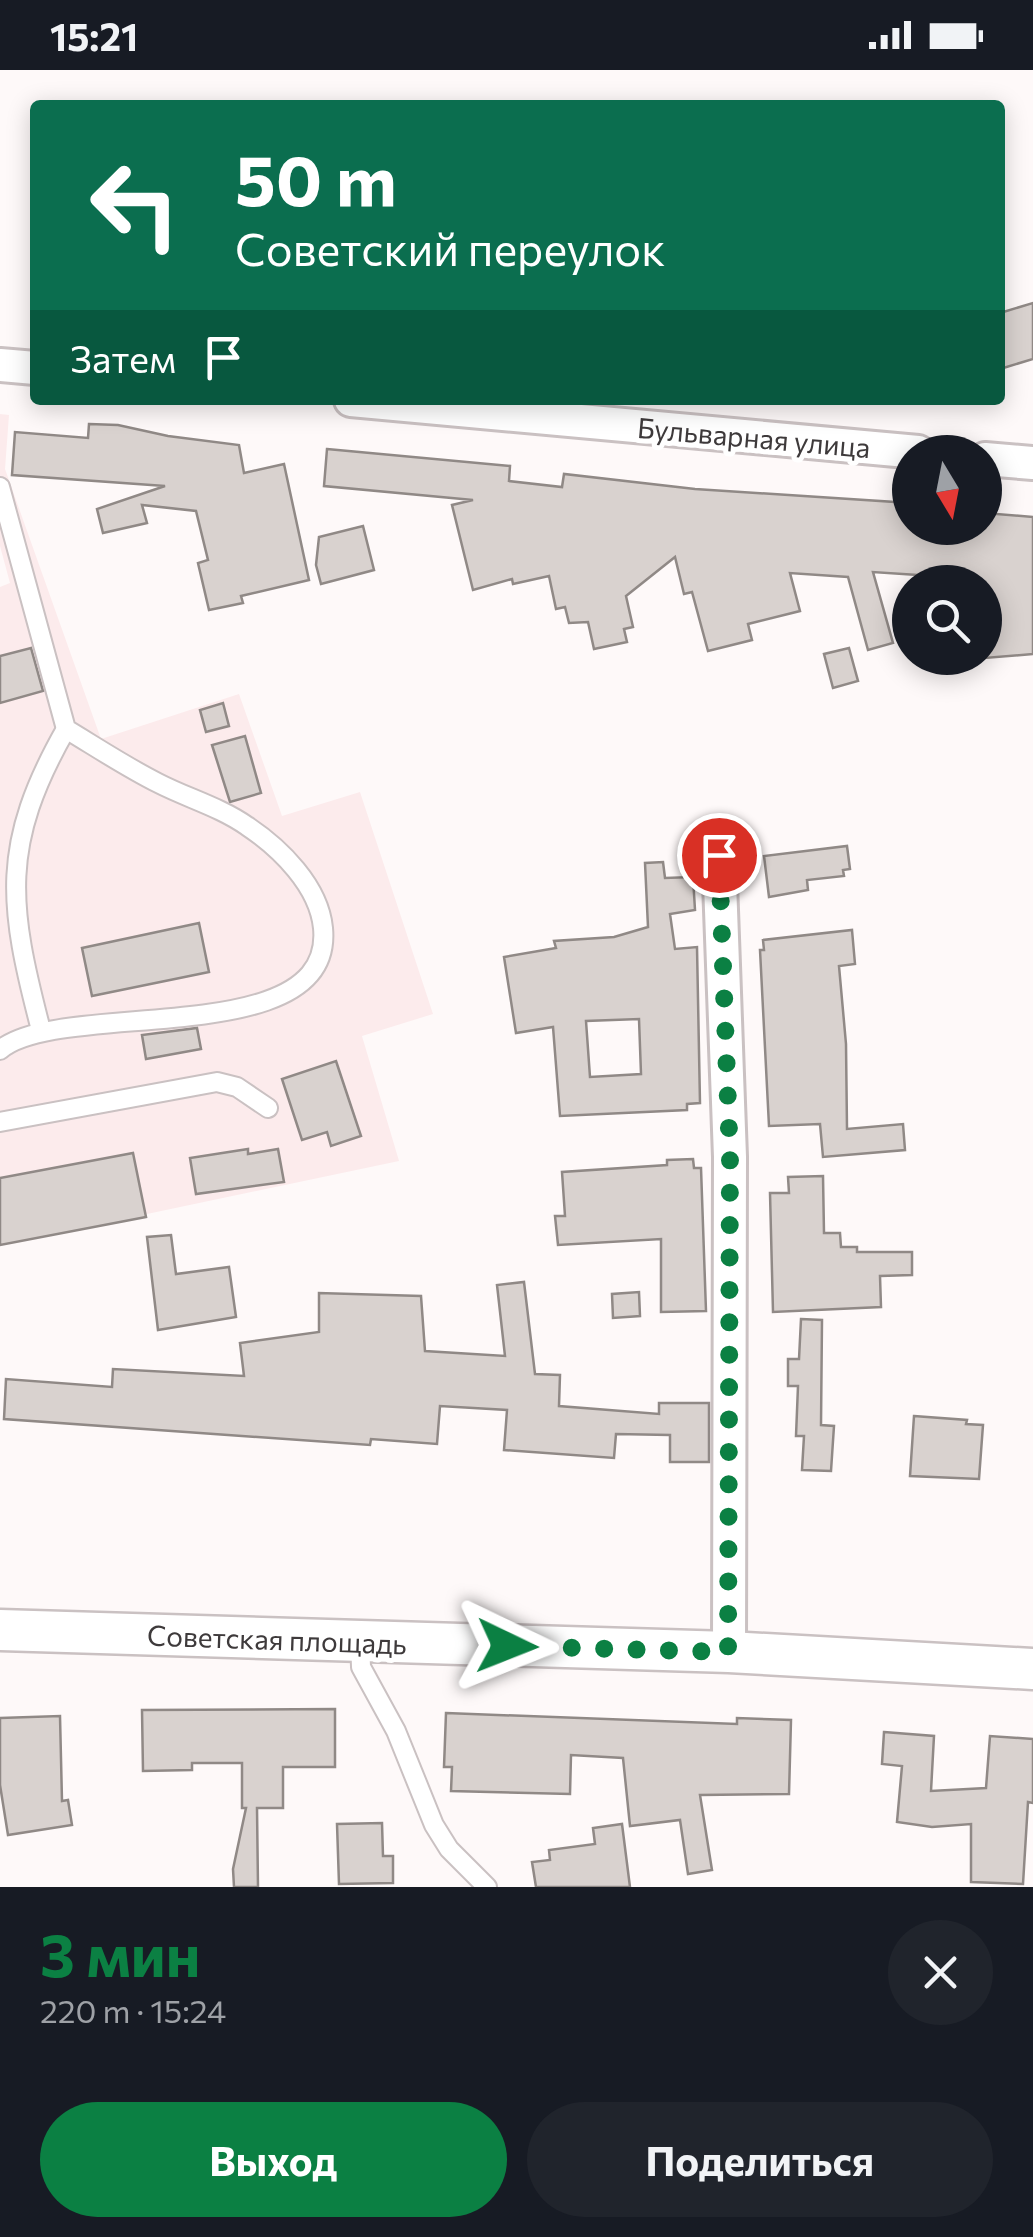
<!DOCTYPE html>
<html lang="ru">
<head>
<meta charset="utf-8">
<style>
	:root { --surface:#171b24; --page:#20242c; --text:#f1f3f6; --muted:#9ea1a6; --accent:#0b8043 }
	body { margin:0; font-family:Commissioner,sans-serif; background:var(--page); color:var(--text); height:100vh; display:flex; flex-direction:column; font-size:38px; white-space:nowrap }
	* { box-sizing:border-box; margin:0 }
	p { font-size:32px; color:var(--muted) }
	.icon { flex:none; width:55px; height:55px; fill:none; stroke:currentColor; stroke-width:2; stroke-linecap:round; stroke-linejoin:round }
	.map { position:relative; height:1817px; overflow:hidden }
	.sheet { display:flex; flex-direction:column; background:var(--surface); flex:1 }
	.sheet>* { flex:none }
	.top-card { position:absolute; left:30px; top:30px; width:975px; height:305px; border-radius:10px; box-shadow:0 5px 25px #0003; background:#0b6e4f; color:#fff; overflow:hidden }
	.needle { width:65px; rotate:170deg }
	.fabs { position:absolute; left:892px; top:365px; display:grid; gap:20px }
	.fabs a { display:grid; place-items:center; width:110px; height:110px; border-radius:50%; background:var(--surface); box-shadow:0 5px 25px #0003; font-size:50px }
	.pin { position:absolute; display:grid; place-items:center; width:85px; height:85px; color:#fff; margin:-42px; border:5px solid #fff; border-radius:50%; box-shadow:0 2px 10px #0007 }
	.me { position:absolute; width:110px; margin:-55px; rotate:92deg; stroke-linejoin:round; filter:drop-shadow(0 0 8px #0008) }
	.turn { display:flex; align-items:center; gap:35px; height:210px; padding:0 40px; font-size:45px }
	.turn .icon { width:130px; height:130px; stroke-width:2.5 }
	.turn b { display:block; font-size:70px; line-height:85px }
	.then { display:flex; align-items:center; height:95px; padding:0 40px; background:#0003; gap:20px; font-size:38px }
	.round { display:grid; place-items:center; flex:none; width:105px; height:105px; border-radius:52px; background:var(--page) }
	.overview { display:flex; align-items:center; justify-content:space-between; height:170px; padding:0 40px }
	h1 { font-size:60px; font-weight:700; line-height:75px; color:var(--accent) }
	.button { display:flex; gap:20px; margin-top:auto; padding:20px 40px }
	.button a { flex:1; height:115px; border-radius:60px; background:var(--accent); color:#fff; font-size:40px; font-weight:700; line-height:115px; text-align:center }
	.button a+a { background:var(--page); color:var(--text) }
	.status { display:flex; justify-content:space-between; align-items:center; height:70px; padding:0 50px; background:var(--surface); direction:ltr }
	.status svg { height:28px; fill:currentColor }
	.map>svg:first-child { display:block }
</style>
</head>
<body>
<div class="status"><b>15:21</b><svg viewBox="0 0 49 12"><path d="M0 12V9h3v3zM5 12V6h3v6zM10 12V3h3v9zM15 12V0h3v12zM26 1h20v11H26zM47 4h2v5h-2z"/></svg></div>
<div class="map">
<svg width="1033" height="1817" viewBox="0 0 1033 1817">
	<rect width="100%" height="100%" fill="#fef9f9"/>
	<polygon fill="#fcebec" points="0,344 9,345 5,399 101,669 239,624 282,746 360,722 433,944 362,966 399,1091 0,1175 0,517 10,513 0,476"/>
	<g fill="#d9d2cf" stroke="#908986" stroke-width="2.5" fill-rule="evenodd">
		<polygon points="1033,233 1033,289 1000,299 1000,243"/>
		<polygon points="89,354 118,355 168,366 239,375 244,403 284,394 309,510 241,526 243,533 209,540 198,493 208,490 196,441 142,435 147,453 103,463 97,439 165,416 12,405 15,362 88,368"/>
		<polygon points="327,379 510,396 509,411 562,417 564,404 695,419 910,433 910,458 985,458 985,443 1033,447 1033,584 985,588 985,512 936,512 933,506 873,502 893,573 868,580 848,507 790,503 800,541 748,554 752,570 708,581 692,522 684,524 675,487 626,526 633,557 624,559 627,572 594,579 588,552 569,553 565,537 556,539 549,506 513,514 512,509 473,520 452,435 473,430 324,416"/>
		<polygon points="363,456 374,500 321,514 316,495 319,467"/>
		<polygon points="31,578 43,621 0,633 0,586"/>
		<polygon points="849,578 858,611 833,618 824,584"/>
		<polygon points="223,633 229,656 206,662 200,640"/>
		<polygon points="245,666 261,723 230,732 212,675"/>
		<polygon points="847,776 850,799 843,800 844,806 807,810 808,820 769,827 764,786"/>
		<path d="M663,792L665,808L693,807L695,840L670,844L675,879L697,877L700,1033L687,1034V1040L560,1046L553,957L516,963L504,887L556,878L554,871L614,867L648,857L645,793ZM639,949L641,1004L590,1007L586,951Z"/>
		<polygon points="199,853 209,902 92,926 82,878"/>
		<polygon points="852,860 855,894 839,896 846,974 847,1059 903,1054 905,1080 823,1087 820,1054 769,1056 760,880 764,880 763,870"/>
		<polygon points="197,958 201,979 146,989 142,965"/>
		<polygon points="336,991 361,1066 331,1076 327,1062 302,1070 282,1009"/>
		<polygon points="248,1079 248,1084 278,1079 284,1112 196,1124 190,1088"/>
		<polygon points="133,1083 146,1147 0,1175 0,1108"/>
		<polygon points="693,1089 694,1098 701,1098 706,1241 661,1242 661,1169 558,1175 555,1146 565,1146 562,1102 667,1095 667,1090"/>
		<polygon points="823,1106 824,1163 840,1163 841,1177 857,1177 857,1182 912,1182 912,1205 880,1206 881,1237 773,1242 770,1123 789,1123 788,1107"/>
		<polygon points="171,1165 176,1204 229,1197 236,1247 158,1260 147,1167"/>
		<polygon points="524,1212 535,1304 560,1305 559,1336 659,1344 659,1333 709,1333 709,1392 670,1392 670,1365 616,1364 614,1388 504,1380 507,1340 440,1336 437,1374 371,1369 370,1375 4,1349 6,1309 112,1317 113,1299 244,1306 240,1273 319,1262 319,1223 421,1226 425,1281 505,1286 497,1215"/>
		<polygon points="639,1222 640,1246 613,1248 612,1224"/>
		<polygon points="801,1249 822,1250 821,1355 834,1356 831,1401 802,1400 804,1366 796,1366 798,1316 788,1316 788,1289 799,1289"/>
		<polygon points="914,1346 967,1350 966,1354 983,1355 979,1409 910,1406"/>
		<polygon points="335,1639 335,1697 283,1697 283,1738 257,1738 258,1817 234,1817 233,1799 246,1738 242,1738 242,1693 192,1693 192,1700 143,1701 142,1640"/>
		<polygon points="446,1643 737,1654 737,1648 791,1650 789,1724 700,1725 712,1800 688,1804 680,1750 630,1756 623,1688 571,1685 570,1724 451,1721 452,1697 444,1697"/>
		<polygon points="60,1646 62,1731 68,1730 72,1755 8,1765 0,1715 0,1648"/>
		<polygon points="884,1662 934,1666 931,1721 986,1718 990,1666 1033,1669 1033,1733 1028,1732 1023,1814 971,1812 971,1754 932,1757 897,1752 902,1696 882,1694"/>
		<polygon points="382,1753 383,1786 393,1786 393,1813 339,1814 337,1754"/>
		<polygon points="622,1754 630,1817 536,1817 532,1792 550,1790 549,1780 595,1774 593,1758"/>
	</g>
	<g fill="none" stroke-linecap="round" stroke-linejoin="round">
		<defs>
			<g id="service">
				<path d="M0,417L66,659C96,677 126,697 158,713C187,728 220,737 247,756C280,778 319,816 323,858C335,983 60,928 0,980"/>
				<path d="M41,960C8,834 0,775 66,659"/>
				<polyline points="0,1052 217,1012 237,1017 268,1038"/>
				<polyline points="360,1571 361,1597 396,1661 434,1755 449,1779 487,1817"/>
			</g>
			<g id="minor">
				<polyline points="0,295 35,298"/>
				<polyline points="351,330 918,382"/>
				<polyline points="985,389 1033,393"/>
				<polyline points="719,785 730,1087 729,1582"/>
			</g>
			<polyline id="tertiary" points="0,1560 729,1582 1033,1599"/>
		</defs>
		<use href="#service" stroke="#cac1c2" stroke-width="22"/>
		<use href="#minor" stroke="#cac1c2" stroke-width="38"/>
		<use href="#tertiary" stroke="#cac1c2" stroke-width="45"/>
		<use href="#service" stroke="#fff" stroke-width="18"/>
		<use href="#minor" stroke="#fff" stroke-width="32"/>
		<use href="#tertiary" stroke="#fff" stroke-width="40"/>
	</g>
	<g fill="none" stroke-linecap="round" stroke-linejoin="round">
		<polyline stroke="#0b8043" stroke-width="18" stroke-dasharray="0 32.4" points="507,1576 728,1582 730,1088 719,785"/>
	</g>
	<g text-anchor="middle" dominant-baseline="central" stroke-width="10" stroke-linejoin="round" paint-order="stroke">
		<g font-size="28" fill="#3e3a3b" stroke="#fff">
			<text transform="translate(754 367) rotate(5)">Бульварная улица</text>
			<text transform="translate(277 1569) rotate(2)">Советская площадь</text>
		</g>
	</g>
</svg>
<div class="fabs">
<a><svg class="needle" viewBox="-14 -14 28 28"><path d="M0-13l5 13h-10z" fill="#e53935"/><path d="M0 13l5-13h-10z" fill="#9ea1a6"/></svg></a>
<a><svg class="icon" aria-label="search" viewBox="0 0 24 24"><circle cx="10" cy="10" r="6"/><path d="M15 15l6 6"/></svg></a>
</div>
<div class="pin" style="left:719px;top:785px;background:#d93025"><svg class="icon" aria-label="arrive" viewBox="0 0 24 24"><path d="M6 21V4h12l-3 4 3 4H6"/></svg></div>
<svg class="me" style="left:507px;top:1576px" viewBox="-20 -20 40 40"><path d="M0-17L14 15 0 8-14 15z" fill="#0b8043" stroke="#fff" stroke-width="4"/></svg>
<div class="top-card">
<div class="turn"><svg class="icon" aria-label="left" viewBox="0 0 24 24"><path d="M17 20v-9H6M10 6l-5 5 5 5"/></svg><div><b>50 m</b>Советский переулок</div></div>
<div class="then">Затем<svg class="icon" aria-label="arrive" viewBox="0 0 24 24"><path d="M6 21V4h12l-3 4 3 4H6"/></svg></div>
</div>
</div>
<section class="sheet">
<div class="overview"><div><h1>3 мин</h1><p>220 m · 15:24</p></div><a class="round"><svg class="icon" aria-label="close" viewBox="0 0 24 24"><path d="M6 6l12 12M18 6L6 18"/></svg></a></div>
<div class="button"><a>Выход</a><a>Поделиться</a></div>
</section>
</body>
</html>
